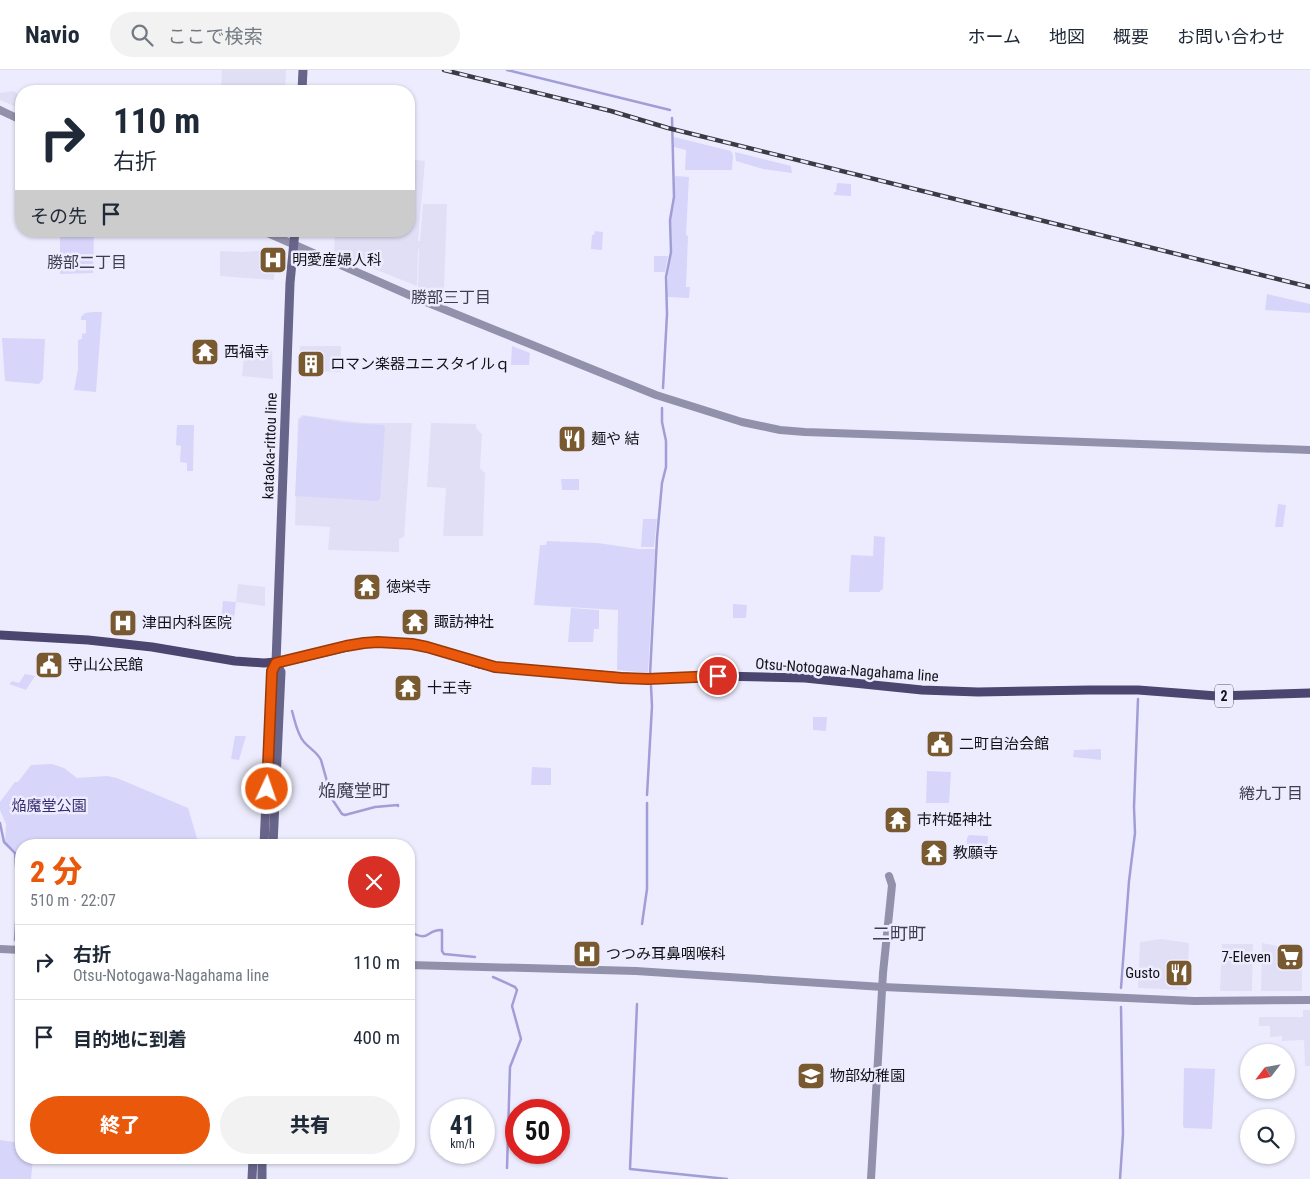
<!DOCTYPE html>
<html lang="ja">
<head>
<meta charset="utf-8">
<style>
	:root { --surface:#fff; --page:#f2f2f3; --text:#1f2937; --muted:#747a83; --line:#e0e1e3; --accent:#ea580c }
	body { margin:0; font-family:"Roboto Condensed","Noto Sans JP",sans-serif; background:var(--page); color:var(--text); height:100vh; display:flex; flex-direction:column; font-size:19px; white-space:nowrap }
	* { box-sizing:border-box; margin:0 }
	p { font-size:16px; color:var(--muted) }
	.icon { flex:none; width:28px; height:28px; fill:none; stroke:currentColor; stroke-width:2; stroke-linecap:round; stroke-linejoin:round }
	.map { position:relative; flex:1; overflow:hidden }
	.drawer { position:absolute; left:15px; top:769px; width:400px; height:325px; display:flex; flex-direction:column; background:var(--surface); border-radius:20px; box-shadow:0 1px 4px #0004 }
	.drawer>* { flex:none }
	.hud { position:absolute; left:15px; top:15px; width:400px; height:152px; border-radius:20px; box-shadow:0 1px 4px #0004; background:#fff; color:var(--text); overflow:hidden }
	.needle { width:32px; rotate:239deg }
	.controls { position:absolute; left:1240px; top:974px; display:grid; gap:10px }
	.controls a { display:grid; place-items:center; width:55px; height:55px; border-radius:50%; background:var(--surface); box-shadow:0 1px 4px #0004; font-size:25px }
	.speed { position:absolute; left:430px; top:1029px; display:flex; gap:10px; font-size:25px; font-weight:700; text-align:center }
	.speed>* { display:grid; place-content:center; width:65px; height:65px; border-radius:50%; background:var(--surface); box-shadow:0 1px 4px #0004; line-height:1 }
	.speed small { font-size:12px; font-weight:400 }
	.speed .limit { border:8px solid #d22; background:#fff; color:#111 }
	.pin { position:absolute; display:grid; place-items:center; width:42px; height:42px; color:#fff; margin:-21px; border:2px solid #fff; border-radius:50%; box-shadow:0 1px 5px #0007 }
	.me { position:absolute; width:55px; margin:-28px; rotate:3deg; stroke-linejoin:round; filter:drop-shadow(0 0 4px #0008) }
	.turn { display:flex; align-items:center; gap:18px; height:105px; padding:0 15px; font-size:22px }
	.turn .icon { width:65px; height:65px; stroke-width:2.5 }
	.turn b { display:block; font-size:35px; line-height:42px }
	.then { display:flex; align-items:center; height:48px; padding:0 15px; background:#0003; gap:10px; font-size:19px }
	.round { display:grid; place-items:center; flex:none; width:52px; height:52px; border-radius:26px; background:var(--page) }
	.headline { display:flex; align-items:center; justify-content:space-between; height:85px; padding:0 15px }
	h1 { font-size:30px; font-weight:800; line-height:38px; color:var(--accent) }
	.cta { display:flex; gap:10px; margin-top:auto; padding:10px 15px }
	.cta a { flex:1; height:58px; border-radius:30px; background:var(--accent); color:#fff; font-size:20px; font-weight:800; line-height:58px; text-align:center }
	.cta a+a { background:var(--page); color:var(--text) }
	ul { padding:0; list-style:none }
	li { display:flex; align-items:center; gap:15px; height:75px; padding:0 15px; border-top:1px solid var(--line) }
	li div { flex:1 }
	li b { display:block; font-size:19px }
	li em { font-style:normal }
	header { display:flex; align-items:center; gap:30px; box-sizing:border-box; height:70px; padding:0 25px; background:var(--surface); border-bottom:1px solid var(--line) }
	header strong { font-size:24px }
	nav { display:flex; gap:28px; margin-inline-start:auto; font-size:18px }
	.search { width:350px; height:45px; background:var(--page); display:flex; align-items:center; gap:12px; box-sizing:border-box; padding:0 18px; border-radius:28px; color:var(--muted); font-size:19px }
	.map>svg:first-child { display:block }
</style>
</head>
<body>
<header>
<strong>Navio</strong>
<div class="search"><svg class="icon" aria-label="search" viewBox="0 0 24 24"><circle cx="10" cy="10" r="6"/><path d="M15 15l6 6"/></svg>ここで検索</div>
<nav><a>ホーム</a><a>地図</a><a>概要</a><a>お問い合わせ</a></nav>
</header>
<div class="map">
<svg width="1310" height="1109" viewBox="0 0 1310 1109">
	<rect width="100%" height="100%" fill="#edecfe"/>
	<g fill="#e0dff6">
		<polygon points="222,0 286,0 285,21 221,21"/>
		<polygon points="14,21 21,27 21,39 0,30 0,23"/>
		<polygon points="409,89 425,91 418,171 420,171 423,134 447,134 444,219 418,218 419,179 418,179 417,216 334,183 335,161 409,161"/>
		<polygon points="271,180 275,186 274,210 220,206 220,181 242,182"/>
		<polygon points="300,276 341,276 341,302 299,300"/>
		<polygon points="245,278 272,281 273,309 242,306"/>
		<polygon points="302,345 363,353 412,353 404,467 399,469 399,482 328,480 330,457 295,455 298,349"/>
		<polygon points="431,353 476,354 476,358 482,364 480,398 485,403 483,466 443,466 446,418 427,417"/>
		<polygon points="565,355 580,356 580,374 561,374 561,359"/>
		<polygon points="238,514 265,517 265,536 236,532"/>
		<polygon points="1161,869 1189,873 1187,920 1138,918 1140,872"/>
		<polygon points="1262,873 1277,876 1302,878 1302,921 1261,921"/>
		<polygon points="1222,874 1253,874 1252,921 1220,921"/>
		<polygon points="1303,940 1310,940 1310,996 1305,996 1304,970 1282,971 1282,966 1270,967 1270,956 1259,956 1259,947 1303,947"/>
	</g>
	<g fill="#d7d5fa">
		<polygon points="674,67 731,81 733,85 732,100 685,100 686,80 674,77"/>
		<polygon points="735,82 791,96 792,103 763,99 736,91"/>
		<polygon points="675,106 689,107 686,165 688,166 686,217 690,217 689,228 667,227 668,205 672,181 671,150 675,126"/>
		<polygon points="837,113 851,114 851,126 834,125 834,122 836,122"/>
		<polygon points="60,161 94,161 93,203 60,204"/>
		<polygon points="595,161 603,162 602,180 591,179 592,165 594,165"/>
		<polygon points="654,186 668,186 665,202 654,202"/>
		<polygon points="1267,224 1310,234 1310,243 1265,240"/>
		<polygon points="93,242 102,242 96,322 74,320 78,299 78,270 82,269 82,264 86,263 86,250 81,250 81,247 85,243"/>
		<polygon points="2,268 45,269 43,309 39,314 5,311"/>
		<polygon points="512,276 530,283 529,295 511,295"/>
		<polygon points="304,346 348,353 383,355 385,357 380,429 377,431 295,426 299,350"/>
		<polygon points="177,355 194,355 193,401 187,401 187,393 180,392 181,376 176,375"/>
		<polygon points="561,409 579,409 579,420 562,420"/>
		<polygon points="1278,434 1286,435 1283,457 1275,457"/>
		<polygon points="643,449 657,449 654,477 641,477"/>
		<polygon points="874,466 885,467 883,519 879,522 849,522 851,485 873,486"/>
		<polygon points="547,471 598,473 638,479 655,479 648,603 617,600 618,540 534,535 540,475 546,475"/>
		<polygon points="223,531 236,532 233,557 221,555"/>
		<polygon points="733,534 747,535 746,548 733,548"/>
		<polygon points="571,538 599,540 599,559 594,559 593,572 568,572"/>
		<polygon points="25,604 35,606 26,620 9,614 12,611 19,613"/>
		<polygon points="813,647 827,647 826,661 813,660"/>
		<polygon points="235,666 246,666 239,690 231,689"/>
		<polygon points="1101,679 1101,690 1073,687 1074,680"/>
		<polygon points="52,694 64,698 77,708 107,706 117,708 188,738 199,775 21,775 21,786 5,772 6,754 0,740 0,732 15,712 18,712 31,695"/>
		<polygon points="532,697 551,698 551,715 531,715"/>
		<polygon points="927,701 951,702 949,733 926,733"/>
		<polygon points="969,765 988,766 987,785 966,785 967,768"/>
		<polygon points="1184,998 1215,999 1212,1059 1184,1058 1183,1056"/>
		<polygon points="0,1070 21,1073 21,1088 33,1088 31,1109 0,1109"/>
	</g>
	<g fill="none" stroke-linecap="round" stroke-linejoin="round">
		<g stroke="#a19dd6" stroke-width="2.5">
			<polyline points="507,0 670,40"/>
			<polyline points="663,318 667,244 666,207 671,182 670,150 674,127 672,48"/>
			<polyline points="650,605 657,468 662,413 666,397 666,371 662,352 662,338"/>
			<path d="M292,641C295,651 297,664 304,672C310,679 317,682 321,690L332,729L342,744L345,745L375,737L398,735V736"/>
			<polyline points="647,725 652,636 651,616"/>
			<polyline points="0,753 4,772 15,783 18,821 15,870"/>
			<polyline points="642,854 647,819 647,733"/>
			<path d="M409,861C431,874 425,859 442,860V881L444,884L475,887"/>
			<polyline points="493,907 515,917 517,920 512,936 521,969 510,997 507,1098"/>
			<polyline points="1121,918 1129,811 1135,763 1134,737 1138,629"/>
			<polyline points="637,934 630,1099 727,1109"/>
			<polyline points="1120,1109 1123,1064 1121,937"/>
		</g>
		<g stroke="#9291ab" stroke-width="8">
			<polyline points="0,40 21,50"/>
			<polyline points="263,161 416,228 656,325 742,352 780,360 805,362 1310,380"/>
			<polyline points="0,879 21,880"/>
			<polyline points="409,895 636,901 883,917 1194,931 1310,930"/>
			<polyline points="871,1109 883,903 892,815 889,806"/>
		</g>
		<g stroke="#676589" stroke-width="9">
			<polyline points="302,21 303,0"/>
			<polyline points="264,775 272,601 276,593 290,213 295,161"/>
			<polyline points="273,775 281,602 276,593"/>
			<polyline points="252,1109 253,1088"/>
			<polyline points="262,1109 262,1088"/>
		</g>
		<polyline stroke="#4a4670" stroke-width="9" points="0,565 88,570 152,577 235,591 264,593 287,591 363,573 398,573 427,577 479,594 495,597 649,609 718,606 805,608 922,620 978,622 1090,620 1138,620 1217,626 1310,623"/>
		<defs>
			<polyline id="rail" points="444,0 611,41 668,58 1310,217"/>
		</defs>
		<use href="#rail" stroke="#3c3b44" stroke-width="4.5"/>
		<use href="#rail" stroke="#edecfe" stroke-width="2.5" stroke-dasharray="8" stroke-linecap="butt"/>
	</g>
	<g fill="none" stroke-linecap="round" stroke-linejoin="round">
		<defs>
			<polyline id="route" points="267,719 272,601 276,593 346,576 364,573 378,572 412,574 427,577 495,597 621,608 648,609 718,606"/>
		</defs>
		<use href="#route" stroke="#983908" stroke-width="12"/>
		<use href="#route" stroke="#ea580c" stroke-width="9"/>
	</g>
	<defs>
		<symbol id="hospital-square" viewBox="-11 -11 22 22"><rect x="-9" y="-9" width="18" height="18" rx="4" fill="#79592f" stroke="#edecfe"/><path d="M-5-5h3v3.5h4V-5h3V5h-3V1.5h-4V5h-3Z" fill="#fff"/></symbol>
		<symbol id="temple-square" viewBox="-11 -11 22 22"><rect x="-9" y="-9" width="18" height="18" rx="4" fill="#79592f" stroke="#edecfe"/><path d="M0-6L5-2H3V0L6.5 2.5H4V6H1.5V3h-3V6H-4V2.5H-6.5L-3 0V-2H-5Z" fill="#fff"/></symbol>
		<symbol id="building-square" viewBox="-11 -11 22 22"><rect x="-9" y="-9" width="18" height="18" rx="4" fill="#79592f" stroke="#edecfe"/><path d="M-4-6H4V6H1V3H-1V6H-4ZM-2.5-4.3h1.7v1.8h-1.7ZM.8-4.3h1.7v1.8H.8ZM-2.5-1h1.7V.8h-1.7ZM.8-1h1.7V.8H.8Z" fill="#fff"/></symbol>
		<symbol id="restaurant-square" viewBox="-11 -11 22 22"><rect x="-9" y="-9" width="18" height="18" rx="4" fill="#79592f" stroke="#edecfe"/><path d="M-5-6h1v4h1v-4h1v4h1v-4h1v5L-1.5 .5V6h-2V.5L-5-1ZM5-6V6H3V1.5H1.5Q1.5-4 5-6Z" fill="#fff"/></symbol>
		<symbol id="civic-square" viewBox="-11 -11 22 22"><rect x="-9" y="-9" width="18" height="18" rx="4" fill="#79592f" stroke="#edecfe"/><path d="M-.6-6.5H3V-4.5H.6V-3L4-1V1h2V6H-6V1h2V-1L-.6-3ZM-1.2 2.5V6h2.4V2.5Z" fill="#fff"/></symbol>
		<symbol id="supermarket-square" viewBox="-11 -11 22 22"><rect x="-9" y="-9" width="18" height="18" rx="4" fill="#79592f" stroke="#edecfe"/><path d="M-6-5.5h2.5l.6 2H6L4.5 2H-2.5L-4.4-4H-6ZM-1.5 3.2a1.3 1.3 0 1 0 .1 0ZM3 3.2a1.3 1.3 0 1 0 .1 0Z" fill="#fff"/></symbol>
		<symbol id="school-square" viewBox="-11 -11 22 22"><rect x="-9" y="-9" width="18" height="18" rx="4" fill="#79592f" stroke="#edecfe"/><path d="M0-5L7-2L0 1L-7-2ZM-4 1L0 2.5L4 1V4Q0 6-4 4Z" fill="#fff"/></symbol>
	</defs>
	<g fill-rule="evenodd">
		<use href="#hospital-square" x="257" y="174" width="32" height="32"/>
		<use href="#temple-square" x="189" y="266" width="32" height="32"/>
		<use href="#building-square" x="295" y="278" width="32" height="32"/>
		<use href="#restaurant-square" x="556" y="353" width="32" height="32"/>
		<use href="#temple-square" x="351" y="501" width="32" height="32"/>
		<use href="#temple-square" x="399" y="536" width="32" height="32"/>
		<use href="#hospital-square" x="107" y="537" width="32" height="32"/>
		<use href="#civic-square" x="33" y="579" width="32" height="32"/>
		<use href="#temple-square" x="392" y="602" width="32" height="32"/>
		<use href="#civic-square" x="924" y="658" width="32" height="32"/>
		<use href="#temple-square" x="882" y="734" width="32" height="32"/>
		<use href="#temple-square" x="918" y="767" width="32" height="32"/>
		<use href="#hospital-square" x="571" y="868" width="32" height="32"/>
		<use href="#supermarket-square" x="1274" y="871" width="32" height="32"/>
		<use href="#restaurant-square" x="1163" y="887" width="32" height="32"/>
		<use href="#school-square" x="795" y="990" width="32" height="32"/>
	</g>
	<g text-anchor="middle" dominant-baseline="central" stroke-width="5" stroke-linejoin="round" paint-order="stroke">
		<rect fill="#edecfe" stroke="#54535e" stroke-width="1" x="1215" y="614.5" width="18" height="23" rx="4"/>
		<g font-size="14" font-weight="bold" fill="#121219">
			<text x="1224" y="626">2</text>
		</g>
		<g font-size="15" fill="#121219" stroke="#edecfe" text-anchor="start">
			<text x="292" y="190">明愛産婦人科</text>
			<text x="224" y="282">西福寺</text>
			<text x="330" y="294">ロマン楽器ユニスタイルｑ</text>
			<text x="591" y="369">麺や 結</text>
			<text x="386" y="517">徳栄寺</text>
			<text x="434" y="552">諏訪神社</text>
			<text x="142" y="553">津田内科医院</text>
			<text x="68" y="595">守山公民館</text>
			<text x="427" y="618">十王寺</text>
			<text x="959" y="674">二町自治会館</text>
			<text x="917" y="750">市杵姫神社</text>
			<text x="953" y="783">教願寺</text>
			<text x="606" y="884">つつみ耳鼻咽喉科</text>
			<text x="1271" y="887" text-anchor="end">7-Eleven</text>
			<text x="1160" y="903" text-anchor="end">Gusto</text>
			<text x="830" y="1006">物部幼稚園</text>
		</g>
		<g font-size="15" fill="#121219" stroke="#edecfe">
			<text transform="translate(270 376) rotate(-88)">kataoka-rittou line</text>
			<text transform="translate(847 600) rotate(4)">Otsu-Notogawa-Nagahama line</text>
		</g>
		<g font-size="15" fill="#372a6e" stroke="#edecfe">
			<text x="49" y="736">焔魔堂公園</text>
		</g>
		<g font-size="16" fill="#3f3e50" stroke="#edecfe">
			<text x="87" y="192">勝部二丁目</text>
			<text x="451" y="227">勝部三丁目</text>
			<text x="1271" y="723">綣九丁目</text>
		</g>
		<g font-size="18" fill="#3f3e50" stroke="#edecfe">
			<text x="354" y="720">焔魔堂町</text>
			<text x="899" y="863">二町町</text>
		</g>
	</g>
</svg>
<div class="controls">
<a><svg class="needle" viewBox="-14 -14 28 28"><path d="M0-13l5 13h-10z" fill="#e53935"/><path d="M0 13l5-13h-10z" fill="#747a83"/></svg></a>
<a><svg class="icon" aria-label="search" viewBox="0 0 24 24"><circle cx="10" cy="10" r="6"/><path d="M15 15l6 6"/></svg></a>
</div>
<div class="speed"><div>41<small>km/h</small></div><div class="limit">50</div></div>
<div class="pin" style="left:718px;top:606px;background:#d93025"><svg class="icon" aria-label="arrive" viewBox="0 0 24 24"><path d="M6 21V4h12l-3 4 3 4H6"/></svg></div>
<svg class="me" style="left:267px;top:719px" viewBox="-20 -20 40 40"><circle r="17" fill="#ea580c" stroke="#fff" stroke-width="3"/><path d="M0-11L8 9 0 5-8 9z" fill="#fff"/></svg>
<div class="hud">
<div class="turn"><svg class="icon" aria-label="right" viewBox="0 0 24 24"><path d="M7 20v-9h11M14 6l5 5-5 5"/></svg><div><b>110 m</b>右折</div></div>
<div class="then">その先<svg class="icon" aria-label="arrive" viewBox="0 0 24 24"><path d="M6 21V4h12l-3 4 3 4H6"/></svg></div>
</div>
<section class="drawer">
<div class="headline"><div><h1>2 分</h1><p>510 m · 22:07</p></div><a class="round" style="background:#d93025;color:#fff"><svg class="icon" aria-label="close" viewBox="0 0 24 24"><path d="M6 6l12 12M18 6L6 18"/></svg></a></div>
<ul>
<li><svg class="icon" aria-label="right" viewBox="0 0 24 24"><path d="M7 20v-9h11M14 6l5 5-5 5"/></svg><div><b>右折</b><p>Otsu-Notogawa-Nagahama line</p></div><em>110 m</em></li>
<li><svg class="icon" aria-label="arrive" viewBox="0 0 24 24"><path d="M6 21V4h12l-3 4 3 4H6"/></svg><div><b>目的地に到着</b></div><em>400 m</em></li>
</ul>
<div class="cta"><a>終了</a><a>共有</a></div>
</section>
</div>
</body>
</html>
